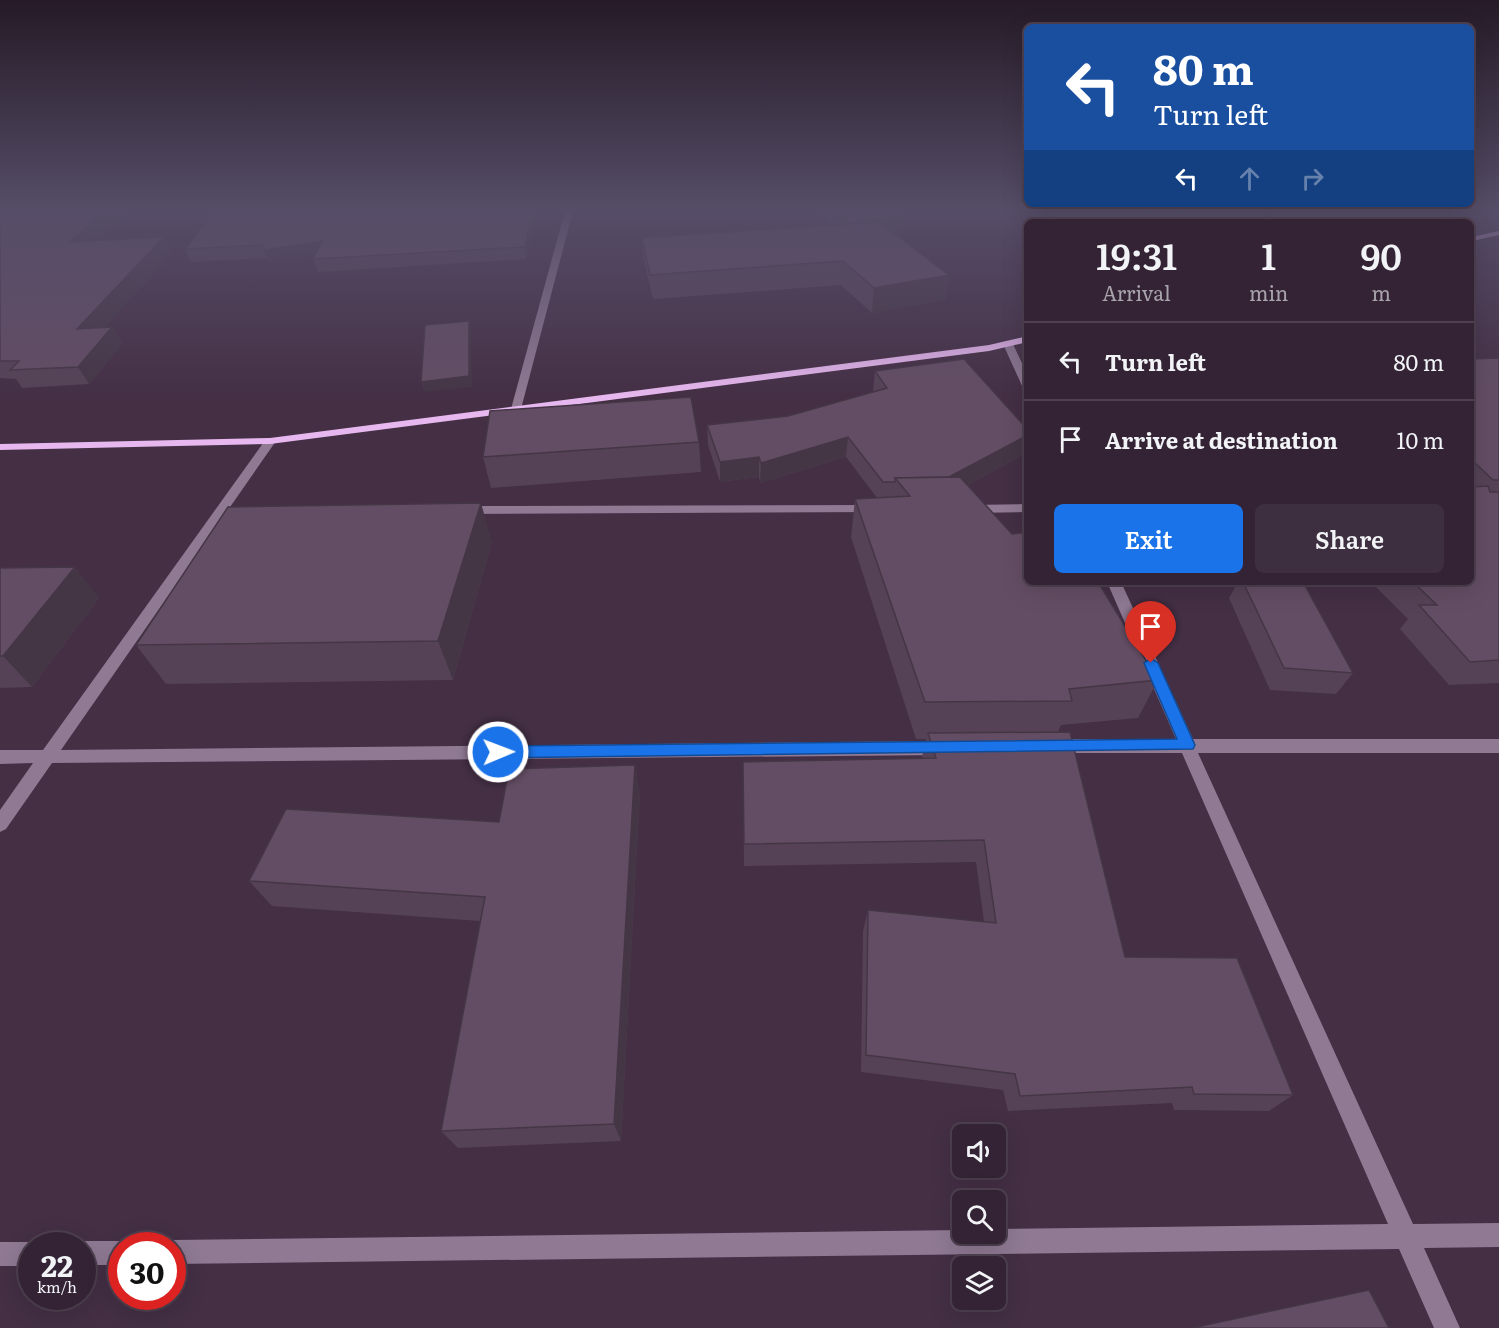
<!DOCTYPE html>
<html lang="en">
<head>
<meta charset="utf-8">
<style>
	:root { --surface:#332334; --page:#3e2f40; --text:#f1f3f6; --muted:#a9a4ac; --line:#4e404f; --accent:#1a73e8 }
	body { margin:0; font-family:Literata,serif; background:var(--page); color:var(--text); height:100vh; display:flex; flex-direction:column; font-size:22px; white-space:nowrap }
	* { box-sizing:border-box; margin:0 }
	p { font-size:20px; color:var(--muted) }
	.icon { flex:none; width:33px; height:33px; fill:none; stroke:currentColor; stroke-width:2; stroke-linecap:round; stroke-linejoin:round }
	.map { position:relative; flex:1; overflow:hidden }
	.panel { position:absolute; left:1024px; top:219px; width:450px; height:366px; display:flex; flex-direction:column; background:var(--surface); border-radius:9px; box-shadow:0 6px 24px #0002,0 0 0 2px var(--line) }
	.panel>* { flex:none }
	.top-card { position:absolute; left:1024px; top:24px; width:450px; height:183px; border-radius:9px; box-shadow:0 6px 24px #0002,0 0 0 2px var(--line); background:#1a4fa0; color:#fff; overflow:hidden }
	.tools { position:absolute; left:952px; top:1124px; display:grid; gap:12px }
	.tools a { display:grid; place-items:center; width:54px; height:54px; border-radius:9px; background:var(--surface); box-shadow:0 6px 24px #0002,0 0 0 2px var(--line); font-size:30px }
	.speed { position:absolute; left:18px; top:1232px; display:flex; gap:12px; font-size:30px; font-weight:700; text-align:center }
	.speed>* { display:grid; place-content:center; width:78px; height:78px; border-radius:50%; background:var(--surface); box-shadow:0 6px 24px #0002,0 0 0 2px var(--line); line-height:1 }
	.speed small { font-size:15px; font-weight:400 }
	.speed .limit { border:9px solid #d22; background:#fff; color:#111 }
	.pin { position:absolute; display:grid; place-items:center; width:51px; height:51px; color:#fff; margin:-62px -26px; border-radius:50% 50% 50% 0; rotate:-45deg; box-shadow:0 0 6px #0007 }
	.pin .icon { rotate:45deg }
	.me { position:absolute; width:66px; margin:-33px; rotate:89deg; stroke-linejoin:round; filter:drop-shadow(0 0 4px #0008) }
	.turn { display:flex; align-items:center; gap:21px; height:126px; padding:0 30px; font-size:27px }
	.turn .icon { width:78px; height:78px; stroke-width:2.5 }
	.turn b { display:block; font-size:42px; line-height:51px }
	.lanes { display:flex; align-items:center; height:57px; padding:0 30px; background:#0003; justify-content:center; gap:30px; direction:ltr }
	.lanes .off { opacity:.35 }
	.eta { display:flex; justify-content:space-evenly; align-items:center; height:102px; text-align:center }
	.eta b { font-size:36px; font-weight:600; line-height:42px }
	.cta { display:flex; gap:12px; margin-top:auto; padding:12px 30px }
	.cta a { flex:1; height:69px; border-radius:9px; background:var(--accent); color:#fff; font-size:24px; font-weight:600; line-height:69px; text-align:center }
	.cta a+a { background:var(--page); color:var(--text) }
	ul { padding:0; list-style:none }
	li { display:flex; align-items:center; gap:18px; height:78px; padding:0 30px; border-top:2px solid var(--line) }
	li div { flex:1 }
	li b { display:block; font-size:22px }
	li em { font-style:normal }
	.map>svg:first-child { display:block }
</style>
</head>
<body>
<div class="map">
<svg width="1499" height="1328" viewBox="0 0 1499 1328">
	<rect width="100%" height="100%" fill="#442f45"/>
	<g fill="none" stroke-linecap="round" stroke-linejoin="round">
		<g fill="#8f7993" fill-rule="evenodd">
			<polygon points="565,211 573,211 521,409 516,412 512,411 511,409"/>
			<polygon points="1005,342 1013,344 1028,376 1028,391 1023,388 1003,344"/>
			<polygon points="270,438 276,441 61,750 944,741 950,743 952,748 950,753 944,755 52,763 6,829 0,832 0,810 33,763 0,764 0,750 43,750 266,439"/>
			<polygon points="1028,504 1028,512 971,513 965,509 971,505"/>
			<polygon points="875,505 879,506 881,509 879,512 464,514 458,510 464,506"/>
			<polygon points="1107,582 1121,582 1193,739 1499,739 1499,753 1198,753 1413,1224 1499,1223 1499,1247 1424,1248 1460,1328 1434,1328 1399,1249 172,1264 172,1245 162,1245 172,1240 963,1230 963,1233 996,1233 996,1229 1388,1224 1182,753 1055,753 1049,751 1047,746 1049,741 1055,739 1176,739"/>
			<polygon points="82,1241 122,1241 131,1245 122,1245 122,1265 82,1265 82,1245 73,1245"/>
			<polygon points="0,1242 32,1242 40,1245 32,1245 32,1266 0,1266"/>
		</g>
		<g fill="#e7b8ef" fill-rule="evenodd">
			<polygon points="1499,231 1499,235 1472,241 1472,237"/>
			<polygon points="1028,336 1028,342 989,351 270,444 0,450 0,444 270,438 989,345"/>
		</g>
	</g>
	<g fill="#554256">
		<polygon points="0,211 129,211 97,241 164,237 172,253 104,328 112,327 122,344 89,384 22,388 16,379 0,378"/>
		<polygon points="536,211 527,259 318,272 313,259 315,255 269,263 267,258 191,262 185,249"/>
		<polygon points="816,211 899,211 902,232 893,233 949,275 945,300 872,313 841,285 653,299 644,261 642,238 831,225"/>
		<polygon points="1100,211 1272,211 1216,222 1120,222"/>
		<polygon points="1499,358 1499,683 1449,685 1400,629 1408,619 1371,582 1472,582 1472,359"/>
		<polygon points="875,371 1025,454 968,485 1012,534 1158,680 1138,718 1061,725 1058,732 1125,957 1293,1095 1269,1111 1174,1110 1172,1103 1008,1111 1003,1090 861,1072 863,931 868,910 984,922 976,862 744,866 743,762 923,759 922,757 926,739 916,739 851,537 855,499 877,498 846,457 760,483 759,477 720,482 708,445 707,425 788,416 874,392 873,390"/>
		<polygon points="699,442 701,472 491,488 483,457"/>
		<polygon points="492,542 453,680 166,684 136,645"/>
		<polygon points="0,568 99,598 32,687 0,688"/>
		<polygon points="1238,582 1303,582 1353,673 1336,694 1270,690 1229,598"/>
		<polygon points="640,792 621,1141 458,1148 441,1131 480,921 272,906 249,881 499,822"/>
	</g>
	<g fill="#453646">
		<polygon points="105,211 129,211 79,258 70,242"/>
		<polygon points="532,211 536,211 527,259 525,247"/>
		<polygon points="1190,211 1272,211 1216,222 1168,222 1170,215"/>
		<polygon points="904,215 902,232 847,241 849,224"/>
		<polygon points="164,237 172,253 88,346 77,329"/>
		<polygon points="322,241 327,253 269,263 264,250"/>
		<polygon points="949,275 945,300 872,313 874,288"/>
		<polygon points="469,321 471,331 472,387 424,392 421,382"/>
		<polygon points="112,327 122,344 89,384 78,367"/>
		<polygon points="1028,435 1028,446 1025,454 942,499 944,480"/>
		<polygon points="848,437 846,457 760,483 761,463"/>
		<polygon points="759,457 759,477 720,482 720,462"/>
		<polygon points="481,503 492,542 453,680 438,641"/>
		<polygon points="75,567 99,598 32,687 3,656"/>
		<polygon points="635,765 640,792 621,1141 614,1124"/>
	</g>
	<g fill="#634d64" stroke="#453646" stroke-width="1.5">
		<polygon points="0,211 105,211 70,242 164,237 77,329 112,327 78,367 10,370 19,361 0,361"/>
		<polygon points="215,211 532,211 525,247 313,259 322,241 264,250 263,245 185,249"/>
		<polygon points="835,211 899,211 904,215 849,224"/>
		<polygon points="1136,211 1190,211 1170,215 1171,222 1157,222"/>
		<polygon points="879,222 949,275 874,288 843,261 650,275 642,238"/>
		<polygon points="469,321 469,376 421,382 425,325"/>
		<polygon points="1499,358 1499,480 1493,480 1472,460 1472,359"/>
		<polygon points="964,359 1028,430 1028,435 949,477 895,478 895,482 883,482 848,437 761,463 759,457 720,462 707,425 788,416 887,388 875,371"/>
		<polygon points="691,397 699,442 483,457 490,411"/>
		<polygon points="960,477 1012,534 1028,532 1028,582 1098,582 1158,680 1069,689 1072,701 925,702 855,499 910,496 895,478"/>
		<polygon points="1488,486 1490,492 1499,492 1499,660 1470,662 1419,605 1437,605 1413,582 1472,582 1472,487"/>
		<polygon points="481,503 438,641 136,645 228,507"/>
		<polygon points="75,567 3,656 0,656 0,568"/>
		<polygon points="1243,582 1303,582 1353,673 1284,668"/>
		<polygon points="1070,732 1125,957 1237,958 1293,1095 1194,1094 1192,1087 1020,1096 1015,1074 866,1055 868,910 996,923 984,840 744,844 743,762 936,758 928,733"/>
		<polygon points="635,765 614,1124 441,1131 485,897 249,881 286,809 499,822 509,769"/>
		<polygon points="1369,1290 1389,1328 1192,1328"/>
	</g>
	<linearGradient id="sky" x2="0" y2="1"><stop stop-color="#251a26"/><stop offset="0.53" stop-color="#564d68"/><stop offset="1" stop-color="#564d68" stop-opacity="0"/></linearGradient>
	<rect width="1499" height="397" fill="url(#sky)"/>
	<polygon fill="#1a73e8" stroke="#114b97" stroke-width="1.5" points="1151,658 1158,663 1195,745 1193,749 498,758 493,757 491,752 493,748 498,746 1177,739 1144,663"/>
</svg>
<div class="tools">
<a><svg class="icon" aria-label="sound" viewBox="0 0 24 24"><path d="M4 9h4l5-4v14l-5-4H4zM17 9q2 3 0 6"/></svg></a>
<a><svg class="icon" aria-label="search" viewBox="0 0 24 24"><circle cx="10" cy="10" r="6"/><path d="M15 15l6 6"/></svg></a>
<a><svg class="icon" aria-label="layers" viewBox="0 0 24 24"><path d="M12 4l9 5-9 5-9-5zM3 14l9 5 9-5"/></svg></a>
</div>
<div class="speed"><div>22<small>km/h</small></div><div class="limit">30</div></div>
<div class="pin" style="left:1151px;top:663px;background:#d93025"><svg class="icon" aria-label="arrive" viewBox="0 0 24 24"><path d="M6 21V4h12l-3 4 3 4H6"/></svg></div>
<svg class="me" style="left:498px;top:752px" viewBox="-20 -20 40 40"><circle r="17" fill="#1a73e8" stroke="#fff" stroke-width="3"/><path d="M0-11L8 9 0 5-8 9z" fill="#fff"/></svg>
<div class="top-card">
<div class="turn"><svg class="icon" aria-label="left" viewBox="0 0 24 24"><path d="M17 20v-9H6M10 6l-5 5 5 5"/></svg><div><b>80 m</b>Turn left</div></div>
<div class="lanes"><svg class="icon" aria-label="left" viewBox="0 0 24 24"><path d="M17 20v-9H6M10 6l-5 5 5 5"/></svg><svg class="icon off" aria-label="ahead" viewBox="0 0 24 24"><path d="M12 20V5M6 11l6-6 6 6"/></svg><svg class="icon off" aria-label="right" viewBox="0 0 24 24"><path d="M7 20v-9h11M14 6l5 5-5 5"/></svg></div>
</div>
<section class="panel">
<div class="eta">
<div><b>19:31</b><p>Arrival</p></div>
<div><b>1</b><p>min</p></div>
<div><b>90</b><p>m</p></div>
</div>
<ul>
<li><svg class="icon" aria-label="left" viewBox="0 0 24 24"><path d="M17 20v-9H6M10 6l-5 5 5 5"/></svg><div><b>Turn left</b></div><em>80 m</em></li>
<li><svg class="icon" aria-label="arrive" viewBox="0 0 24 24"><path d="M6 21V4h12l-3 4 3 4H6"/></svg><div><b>Arrive at destination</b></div><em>10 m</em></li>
</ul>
<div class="cta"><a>Exit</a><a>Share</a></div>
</section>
</div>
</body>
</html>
